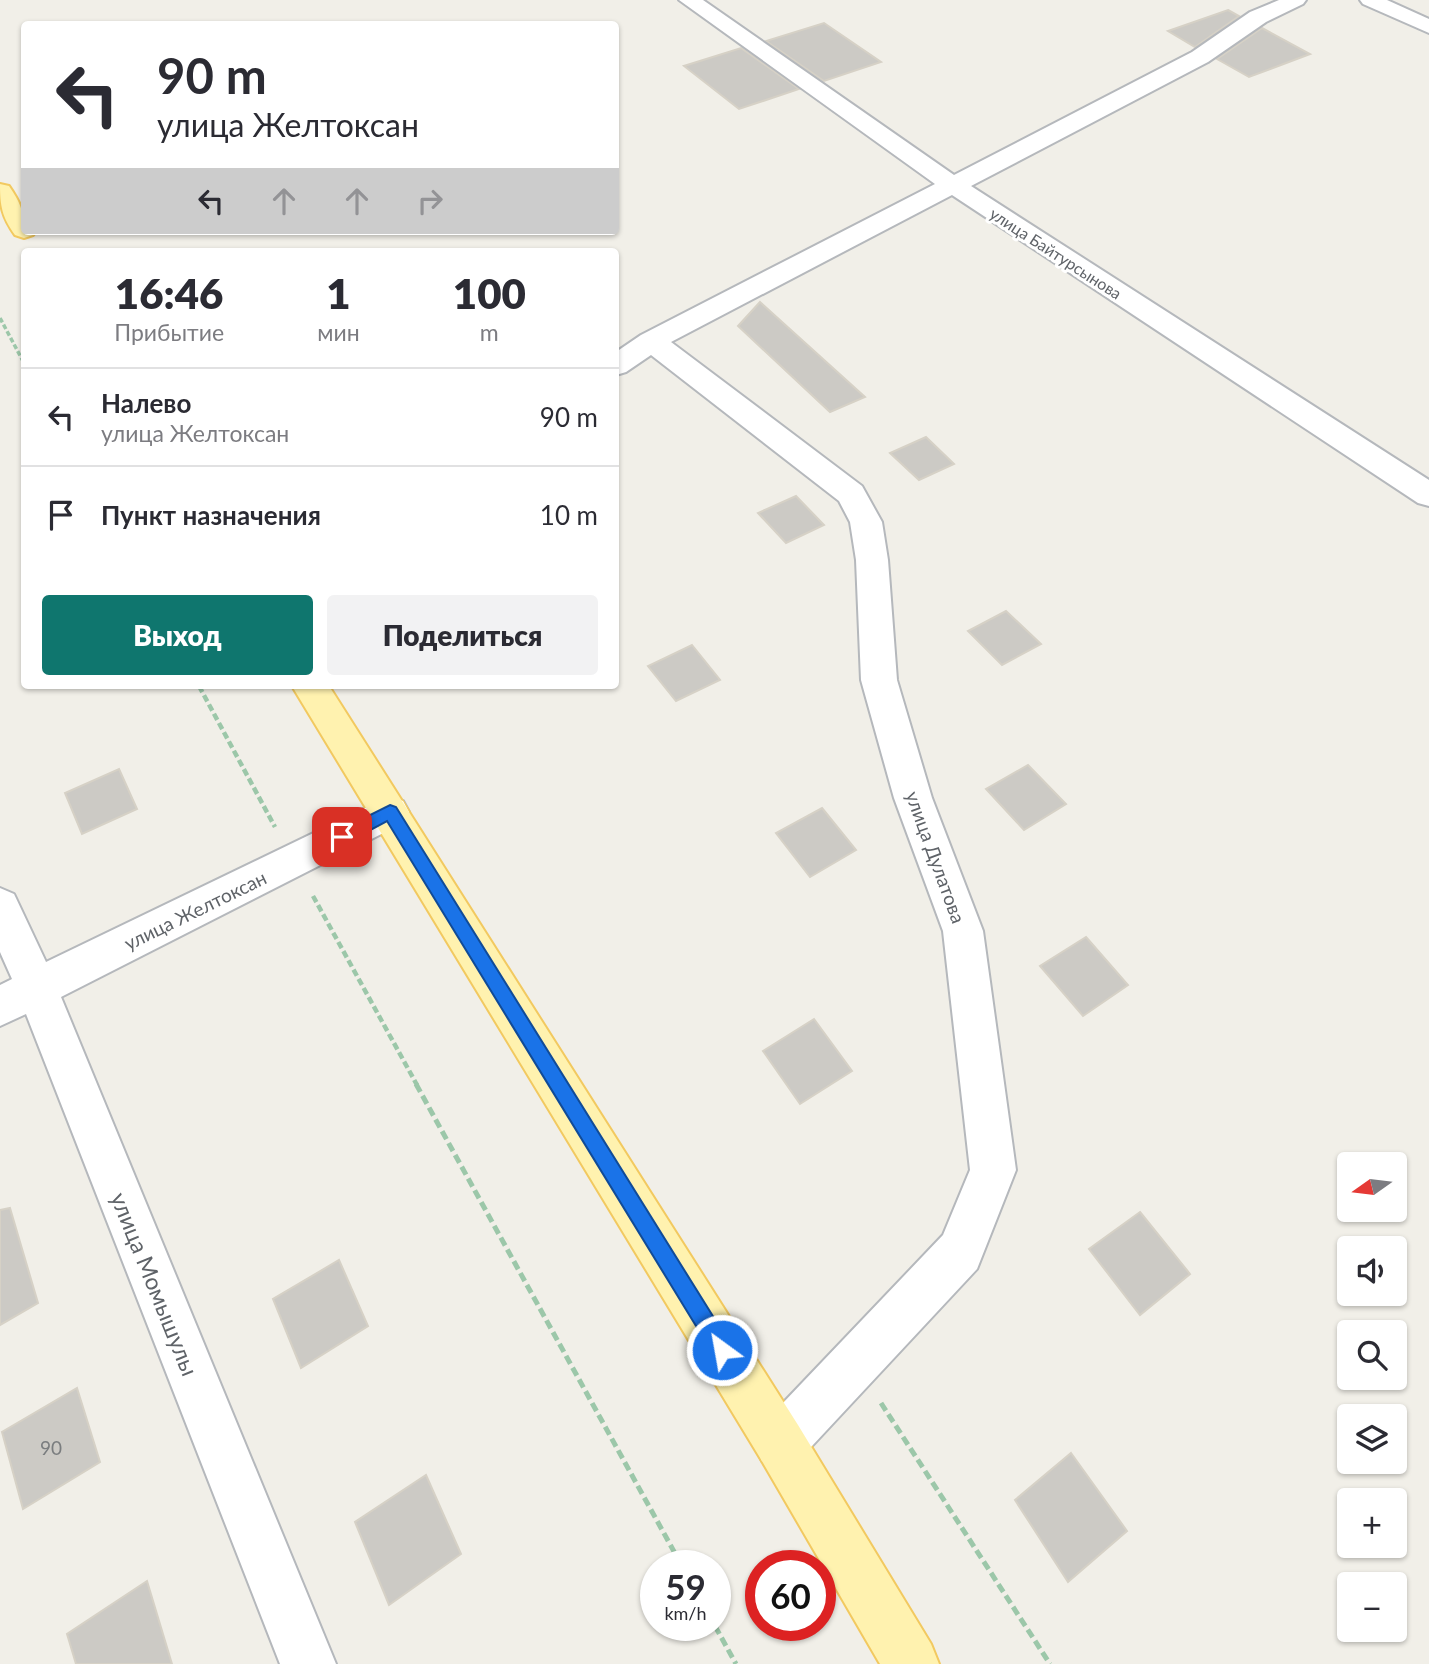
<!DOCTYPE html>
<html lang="ru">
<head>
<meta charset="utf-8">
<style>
	:root { --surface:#fff; --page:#f2f2f3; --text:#2b2b33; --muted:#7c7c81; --line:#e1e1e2; --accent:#0f766e }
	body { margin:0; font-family:Lato,sans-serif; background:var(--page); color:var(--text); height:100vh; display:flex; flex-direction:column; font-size:26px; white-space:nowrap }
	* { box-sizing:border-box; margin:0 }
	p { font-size:23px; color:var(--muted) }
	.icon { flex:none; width:38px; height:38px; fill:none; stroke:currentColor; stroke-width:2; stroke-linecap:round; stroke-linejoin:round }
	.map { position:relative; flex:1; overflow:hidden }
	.details { position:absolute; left:21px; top:248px; width:598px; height:441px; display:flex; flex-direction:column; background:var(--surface); border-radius:7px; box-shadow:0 2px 5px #0004 }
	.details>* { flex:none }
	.hud { position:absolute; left:21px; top:21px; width:598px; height:214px; border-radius:7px; box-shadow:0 2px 5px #0004; background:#fff; color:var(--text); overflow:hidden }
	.needle { width:46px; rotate:256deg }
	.fabs { position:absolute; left:1337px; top:1152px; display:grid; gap:14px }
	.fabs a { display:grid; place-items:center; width:70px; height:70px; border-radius:7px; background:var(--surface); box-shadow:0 2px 5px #0004; font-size:35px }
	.speed { position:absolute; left:640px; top:1550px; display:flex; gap:14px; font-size:35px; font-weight:700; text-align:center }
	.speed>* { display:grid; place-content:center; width:91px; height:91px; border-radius:50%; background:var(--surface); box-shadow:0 2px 5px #0004; line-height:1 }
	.speed small { font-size:18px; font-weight:400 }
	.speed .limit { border:10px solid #d22; background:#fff; color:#111 }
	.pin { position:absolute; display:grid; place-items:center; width:60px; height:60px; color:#fff; margin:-30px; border-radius:14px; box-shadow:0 4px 10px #0006 }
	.me { position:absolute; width:77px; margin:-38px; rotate:328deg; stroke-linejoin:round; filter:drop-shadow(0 0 5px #0008) }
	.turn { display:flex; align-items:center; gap:24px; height:147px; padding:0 21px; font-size:32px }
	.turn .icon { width:91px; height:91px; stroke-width:2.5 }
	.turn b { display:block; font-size:49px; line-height:60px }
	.lanes { display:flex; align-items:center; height:66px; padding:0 21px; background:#0003; justify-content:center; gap:35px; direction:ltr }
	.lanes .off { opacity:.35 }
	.eta { display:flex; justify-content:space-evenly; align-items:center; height:119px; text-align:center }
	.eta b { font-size:42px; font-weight:800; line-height:49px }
	.button { display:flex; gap:14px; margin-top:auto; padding:14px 21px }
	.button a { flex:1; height:80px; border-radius:7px; background:var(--accent); color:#fff; font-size:28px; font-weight:800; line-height:80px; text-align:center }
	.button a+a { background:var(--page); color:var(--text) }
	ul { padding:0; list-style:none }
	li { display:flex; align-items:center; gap:21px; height:98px; padding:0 21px; border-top:2px solid var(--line) }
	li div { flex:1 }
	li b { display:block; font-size:26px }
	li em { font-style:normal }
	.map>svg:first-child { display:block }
</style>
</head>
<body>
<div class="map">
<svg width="1429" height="1664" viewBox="0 0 1429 1664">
	<rect width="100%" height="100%" fill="#f1efe8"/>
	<g fill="#cccac5" stroke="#d6d1c6" stroke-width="2">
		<polygon points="1228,10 1239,16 1195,47 1168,31"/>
		<polygon points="824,23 881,62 824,81 766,41"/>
		<polygon points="1262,28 1310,54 1249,77 1217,59"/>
		<polygon points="741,48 799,89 739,109 684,66"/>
		<polygon points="760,302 865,397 830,412 738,326"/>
		<polygon points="926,437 954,464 919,480 890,453"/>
		<polygon points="796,496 824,525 786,543 758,513"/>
		<polygon points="1006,611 1041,644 1002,665 968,631"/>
		<polygon points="692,645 720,680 676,701 648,666"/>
		<polygon points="1028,765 1066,804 1024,830 986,789"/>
		<polygon points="119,769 137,809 82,834 65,793"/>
		<polygon points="822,808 856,850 810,877 776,833"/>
		<polygon points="1086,937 1128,985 1083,1016 1040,966"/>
		<polygon points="814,1019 852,1071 800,1104 763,1051"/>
		<polygon points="10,1208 38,1303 0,1325 0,1210"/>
		<polygon points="1140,1212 1190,1274 1140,1315 1089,1249"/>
		<polygon points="339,1260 368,1326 301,1368 273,1299"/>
		<polygon points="77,1388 100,1462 23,1509 2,1432"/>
		<polygon points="1071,1453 1127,1531 1068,1582 1015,1500"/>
		<polygon points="426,1475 461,1554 389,1605 355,1522"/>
		<polygon points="147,1581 172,1664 76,1664 67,1634"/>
	</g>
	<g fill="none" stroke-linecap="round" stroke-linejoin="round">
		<defs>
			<g id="street">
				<polygon points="679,0 703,0 954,175 1192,52 1250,12 1279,0 1306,0 1303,4 1266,22 1208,62 971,186 1429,480 1429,506 1418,503 952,195 671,342 862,486 882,522 888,560 897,680 932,798 983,931 1016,1170 977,1269 798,1461 780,1469 762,1461 754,1443 762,1425 943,1235 970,1170 943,931 894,798 861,680 856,560 850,522 839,501 651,355 626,372 616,375 616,352 641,335 935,184"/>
				<polygon points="1360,0 1387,0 1429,19 1429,33 1363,4"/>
				<polygon points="390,796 403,801 409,812 403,823 61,997 336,1664 280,1664 26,1014 0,1026 0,985 12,979 0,952 0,888 14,894 46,962"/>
			</g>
			<g id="primary">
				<path d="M0,184L9,186C20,202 24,211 24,231H36L33,235L24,238L15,235C2,217 0,206 0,184Z"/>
				<polygon points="292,686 329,686 798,1425 931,1644 939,1664 880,1664 762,1461"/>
			</g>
		</defs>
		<use href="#street" stroke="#b5b8bc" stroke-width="4"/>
		<use href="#primary" stroke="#f2c960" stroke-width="4"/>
		<polyline stroke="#9cc7a9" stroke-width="3.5" stroke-dasharray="5 2.5" stroke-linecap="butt" points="0,318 24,363"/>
		<g stroke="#9cc7a9" stroke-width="4.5" stroke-dasharray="7 3.5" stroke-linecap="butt">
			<polyline points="199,686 275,827"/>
			<polyline points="313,896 417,1085"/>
		</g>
		<g stroke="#9cc7a9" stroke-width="5" stroke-dasharray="9 4.5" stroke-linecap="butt">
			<polyline points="416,1084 682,1566"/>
			<polyline points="881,1403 1050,1664"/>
			<polyline points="715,1626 736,1664"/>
		</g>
		<use href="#street" fill="#fff" fill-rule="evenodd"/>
		<use href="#primary" fill="#fff2af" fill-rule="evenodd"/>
	</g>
	<polygon fill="#1a73e8" stroke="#114b97" stroke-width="2" points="390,805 396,807 729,1342 732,1350 729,1357 722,1360 715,1357 387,821 348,842 336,842 334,837 336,832"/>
	<g text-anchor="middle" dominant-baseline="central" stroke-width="6" stroke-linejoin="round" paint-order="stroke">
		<g font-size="16" fill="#5f6368" stroke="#fff">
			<text transform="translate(1056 253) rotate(33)">улица Байтурсынова</text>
		</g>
		<g font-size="19" fill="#5f6368" stroke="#fff">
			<text transform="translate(936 857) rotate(70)">улица Дулатова</text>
			<text transform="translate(195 910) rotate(-26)">улица Желтоксан</text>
		</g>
		<g font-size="19" fill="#7a7d7f">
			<text x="51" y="1447">90</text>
		</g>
		<g font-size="23" fill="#5f6368" stroke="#fff">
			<text transform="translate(155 1284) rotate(68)">улица Момышулы</text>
		</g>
	</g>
</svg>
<div class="fabs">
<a><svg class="needle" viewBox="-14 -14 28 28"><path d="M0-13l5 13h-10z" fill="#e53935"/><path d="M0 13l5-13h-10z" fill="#7c7c81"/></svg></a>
<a><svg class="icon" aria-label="sound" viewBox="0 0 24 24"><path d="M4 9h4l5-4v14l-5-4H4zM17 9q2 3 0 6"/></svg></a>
<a><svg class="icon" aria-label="search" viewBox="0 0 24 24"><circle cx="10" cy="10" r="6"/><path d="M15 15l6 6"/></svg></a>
<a><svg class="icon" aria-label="layers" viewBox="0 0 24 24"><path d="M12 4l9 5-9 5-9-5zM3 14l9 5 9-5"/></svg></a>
<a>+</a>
<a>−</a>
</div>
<div class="speed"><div>59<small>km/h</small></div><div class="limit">60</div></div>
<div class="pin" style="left:342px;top:837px;background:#d93025"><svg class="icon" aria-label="arrive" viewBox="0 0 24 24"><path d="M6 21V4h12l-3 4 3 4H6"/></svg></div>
<svg class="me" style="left:722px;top:1350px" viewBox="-20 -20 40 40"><circle r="17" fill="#1a73e8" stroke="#fff" stroke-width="3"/><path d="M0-11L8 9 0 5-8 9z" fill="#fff"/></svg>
<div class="hud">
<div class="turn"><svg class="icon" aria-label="left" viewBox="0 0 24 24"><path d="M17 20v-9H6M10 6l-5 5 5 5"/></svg><div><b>90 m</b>улица Желтоксан</div></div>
<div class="lanes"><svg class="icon" aria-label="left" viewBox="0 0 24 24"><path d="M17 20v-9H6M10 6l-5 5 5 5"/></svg><svg class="icon off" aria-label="ahead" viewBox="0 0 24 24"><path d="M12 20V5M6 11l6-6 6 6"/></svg><svg class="icon off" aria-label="ahead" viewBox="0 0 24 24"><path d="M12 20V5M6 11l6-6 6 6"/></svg><svg class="icon off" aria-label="right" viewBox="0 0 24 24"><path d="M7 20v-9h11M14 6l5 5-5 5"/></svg></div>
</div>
<section class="details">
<div class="eta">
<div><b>16:46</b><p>Прибытие</p></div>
<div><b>1</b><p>мин</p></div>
<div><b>100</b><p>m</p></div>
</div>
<ul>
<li><svg class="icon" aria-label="left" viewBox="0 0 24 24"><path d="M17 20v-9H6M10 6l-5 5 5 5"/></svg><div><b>Налево</b><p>улица Желтоксан</p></div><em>90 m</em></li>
<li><svg class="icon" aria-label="arrive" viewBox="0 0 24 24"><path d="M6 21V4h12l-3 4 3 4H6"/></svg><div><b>Пункт назначения</b></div><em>10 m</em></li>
</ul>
<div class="button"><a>Выход</a><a>Поделиться</a></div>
</section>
</div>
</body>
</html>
